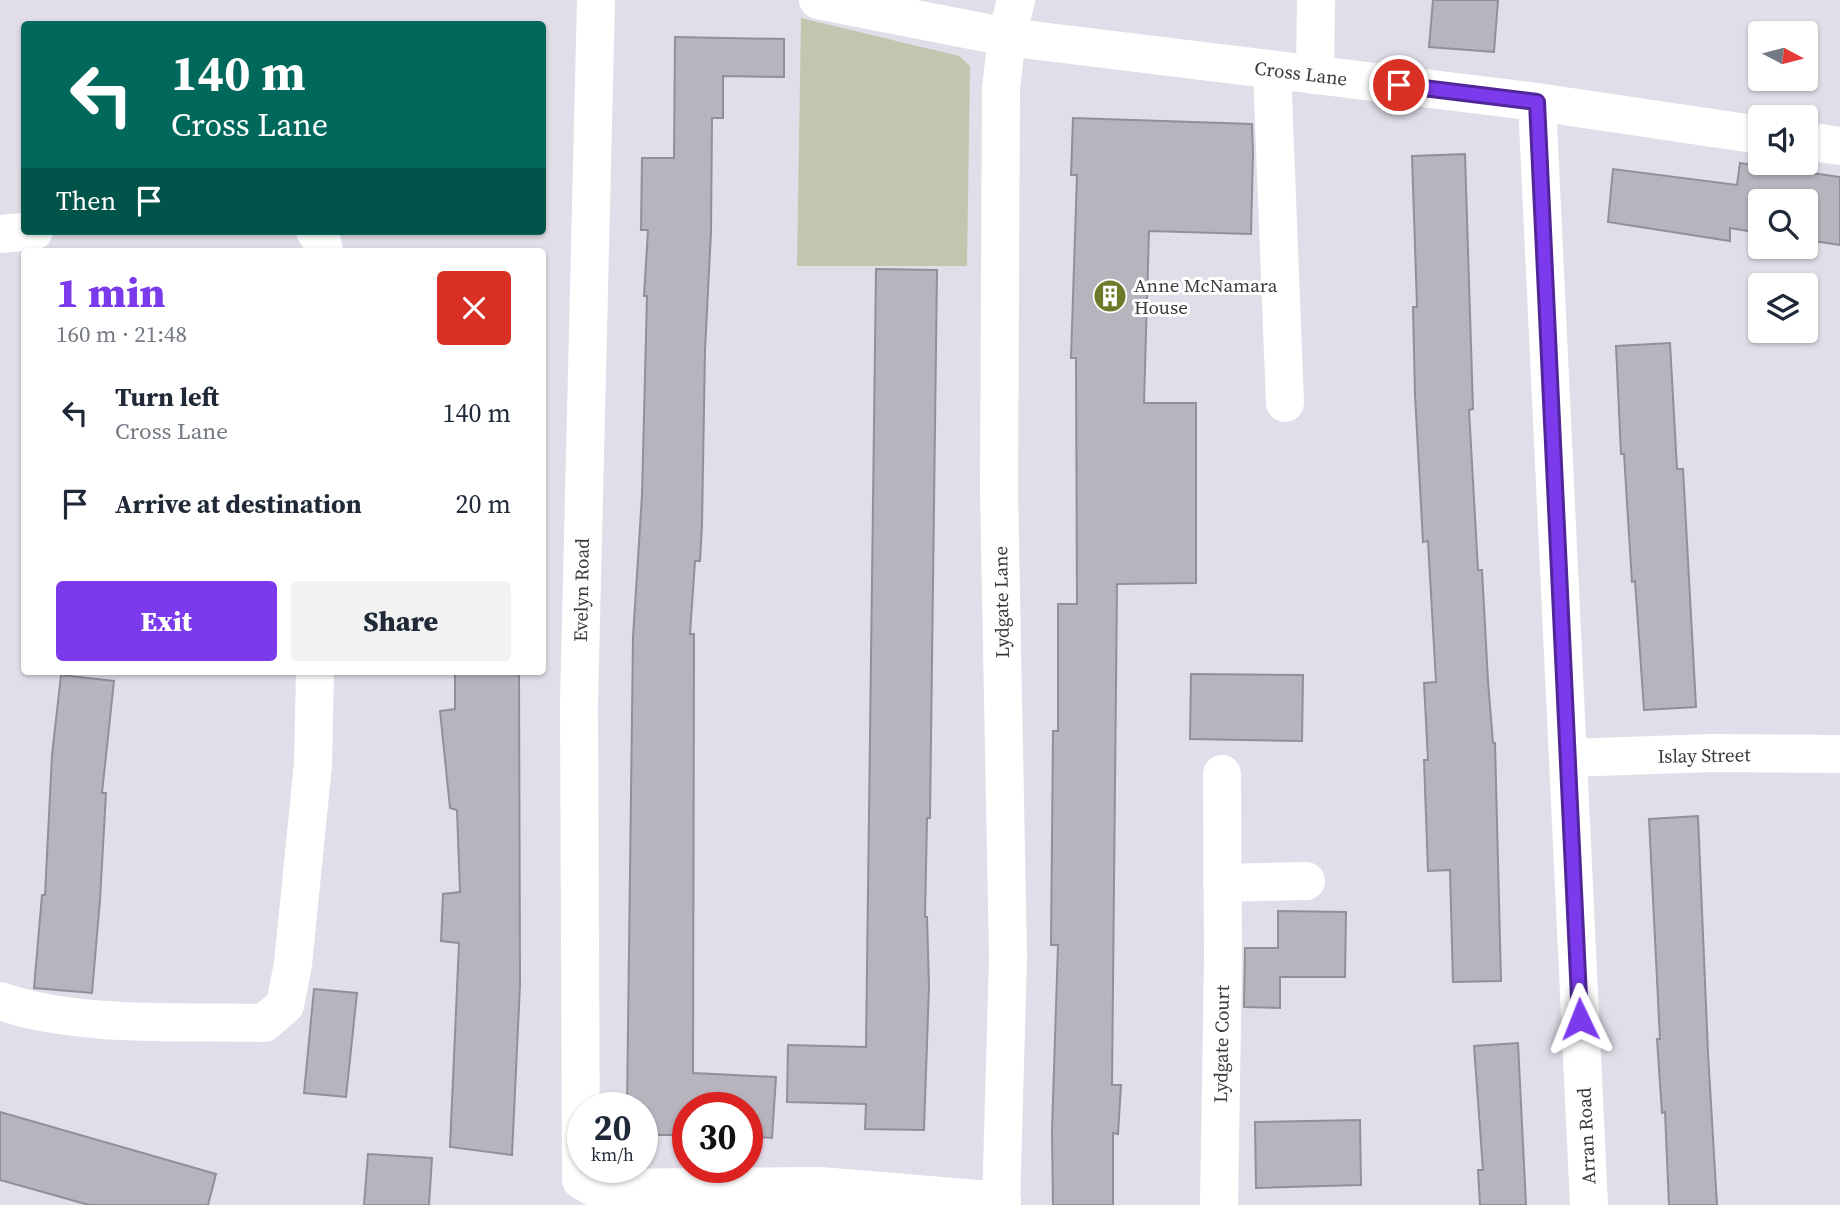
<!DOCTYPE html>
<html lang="en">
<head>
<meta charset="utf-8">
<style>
	:root { --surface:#fff; --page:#f2f2f3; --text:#1f2937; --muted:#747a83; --accent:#7c3aed }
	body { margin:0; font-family:"Source Serif 4",serif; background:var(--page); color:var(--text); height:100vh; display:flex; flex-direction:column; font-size:26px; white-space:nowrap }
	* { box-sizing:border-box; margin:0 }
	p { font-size:23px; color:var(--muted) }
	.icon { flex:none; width:38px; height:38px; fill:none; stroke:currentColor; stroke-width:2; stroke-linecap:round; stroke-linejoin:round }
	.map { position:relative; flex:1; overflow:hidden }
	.panel { position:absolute; left:21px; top:248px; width:525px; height:427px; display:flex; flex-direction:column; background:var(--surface); border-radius:7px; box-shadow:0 2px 5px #0004 }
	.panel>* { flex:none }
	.guide { position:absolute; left:21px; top:21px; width:525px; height:214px; border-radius:7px; box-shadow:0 2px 5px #0004; background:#00695c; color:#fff; overflow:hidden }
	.needle { width:46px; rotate:97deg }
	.buttons { position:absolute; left:1748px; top:21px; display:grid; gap:14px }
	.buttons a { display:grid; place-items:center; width:70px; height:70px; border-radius:7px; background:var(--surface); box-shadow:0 2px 5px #0004; font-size:35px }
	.speed { position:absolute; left:567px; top:1092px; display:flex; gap:14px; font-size:35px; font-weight:700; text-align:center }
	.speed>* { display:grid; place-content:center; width:91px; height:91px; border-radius:50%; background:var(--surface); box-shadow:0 2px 5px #0004; line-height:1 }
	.speed small { font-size:18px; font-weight:400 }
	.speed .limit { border:10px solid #d22; background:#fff; color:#111 }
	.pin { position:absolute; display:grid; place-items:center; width:60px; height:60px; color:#fff; margin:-30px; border:4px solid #fff; border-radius:50%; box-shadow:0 2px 7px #0007 }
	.me { position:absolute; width:77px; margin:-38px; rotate:358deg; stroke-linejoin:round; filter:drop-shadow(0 0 5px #0008) }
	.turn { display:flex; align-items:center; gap:24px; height:147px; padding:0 35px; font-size:32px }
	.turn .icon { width:91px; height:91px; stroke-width:2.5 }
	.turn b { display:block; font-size:49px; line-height:60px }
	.then { display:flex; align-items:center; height:66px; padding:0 35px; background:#0003; gap:14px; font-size:26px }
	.round { display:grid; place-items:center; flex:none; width:74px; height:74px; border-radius:7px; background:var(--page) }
	.overview { display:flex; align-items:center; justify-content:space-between; height:119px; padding:0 35px }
	h1 { font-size:42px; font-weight:800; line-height:52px; color:var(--accent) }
	.primary-button { display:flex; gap:14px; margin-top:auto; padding:14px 35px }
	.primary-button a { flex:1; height:80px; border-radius:7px; background:var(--accent); color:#fff; font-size:28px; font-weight:800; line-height:80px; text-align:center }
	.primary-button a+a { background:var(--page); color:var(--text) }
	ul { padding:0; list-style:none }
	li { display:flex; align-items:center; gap:21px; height:91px; padding:0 35px }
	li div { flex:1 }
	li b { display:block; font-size:26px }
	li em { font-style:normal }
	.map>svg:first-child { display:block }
</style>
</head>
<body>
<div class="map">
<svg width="1840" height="1205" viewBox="0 0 1840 1205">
	<rect width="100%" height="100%" fill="#e2dee9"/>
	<polygon fill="#c0c7ae" points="801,18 959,56 970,66 967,266 797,266"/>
	<g fill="#b8b4be" stroke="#938f99" stroke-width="2">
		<polygon points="1433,0 1498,0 1494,52 1429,47"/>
		<polygon points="675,37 784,39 784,77 723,76 723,118 712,118 711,232 705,350 702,525 700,561 695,561 690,634 694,634 693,1073 776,1077 772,1138 747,1136 747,1108 688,1108 688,1135 642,1135 642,1108 627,1108 633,637 642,495 647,296 644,296 648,230 641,230 642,158 674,158"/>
		<polygon points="1073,118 1252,124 1253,153 1251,234 1149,231 1144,403 1196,403 1196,583 1117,584 1112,1085 1121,1085 1118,1134 1113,1133 1113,1205 1053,1205 1052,1130 1058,945 1051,945 1053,731 1058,731 1058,604 1077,604 1076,358 1071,358 1077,175 1071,175"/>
		<polygon points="1465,154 1473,409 1469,410 1478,570 1482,570 1488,681 1493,743 1495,743 1501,981 1453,982 1450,870 1428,871 1424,760 1428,760 1424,683 1436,682 1428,541 1423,542 1415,395 1413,307 1417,307 1412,156"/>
		<polygon points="1740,163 1840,177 1840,245 1806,240 1806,201 1760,201 1760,233 1730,228 1730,241 1608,222 1613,169 1737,185"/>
		<polygon points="876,269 937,270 930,818 927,818 925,917 927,917 929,986 924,1130 865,1129 866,1104 787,1102 788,1045 866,1047"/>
		<polygon points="1670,343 1677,469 1683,469 1696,707 1644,710 1635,581 1632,582 1624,454 1621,454 1616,346"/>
		<polygon points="455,672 519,672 520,985 512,1155 450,1147 459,943 441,941 443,894 460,892 457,810 450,808 440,711 455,709"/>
		<polygon points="1191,674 1303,675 1302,741 1190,739"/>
		<polygon points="61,675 114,681 102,793 106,793 100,900 92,993 34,988 42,895 45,895 52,755"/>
		<polygon points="1698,816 1708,1053 1717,1205 1669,1205 1665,1112 1662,1113 1657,1039 1660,1039 1649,819"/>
		<polygon points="1278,911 1346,912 1345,977 1280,977 1280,1008 1244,1007 1245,948 1278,948"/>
		<polygon points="314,989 357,993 346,1097 304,1093"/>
		<polygon points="1518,1043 1526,1205 1480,1205 1478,1170 1483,1170 1474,1046"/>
		<polygon points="0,1112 216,1174 208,1205 89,1205 0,1180"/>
		<polygon points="1360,1120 1361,1185 1256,1188 1255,1122"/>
		<polygon points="368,1154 432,1158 429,1205 364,1205"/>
	</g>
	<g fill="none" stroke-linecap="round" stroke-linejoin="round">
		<g stroke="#fff" stroke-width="38">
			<polyline points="596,0 579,703 581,1180 595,1188 820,1186 1002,1201"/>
			<polyline points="818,0 1007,37 1537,102 1760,135"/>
			<polyline points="1272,70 1285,403"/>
			<polyline points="1315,75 1316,0"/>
			<polyline points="1537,102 1589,1205"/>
			<polyline points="1806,141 1840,146"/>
			<polyline points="315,231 322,241 324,252"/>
			<polyline points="0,234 34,231"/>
			<polyline points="1569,758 1711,753 1840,754"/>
			<polyline points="1222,883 1306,881"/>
			<path d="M0,1001C75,1028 184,1021 264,1023L285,1005L293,964L313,764L315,672"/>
			<polyline points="1001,1205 1008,958 999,491 1001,88 1007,37 1016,0"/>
			<polyline points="1219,1205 1223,959 1222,774"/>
		</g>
	</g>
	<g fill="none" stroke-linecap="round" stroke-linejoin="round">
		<defs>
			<polyline id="route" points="1399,85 1537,102 1580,1019"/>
		</defs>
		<use href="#route" stroke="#51269a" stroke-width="18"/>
		<use href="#route" stroke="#7c3aed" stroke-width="12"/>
	</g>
	<defs>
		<symbol id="building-disc" viewBox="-11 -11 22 22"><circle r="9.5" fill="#6b7b2a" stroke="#fff"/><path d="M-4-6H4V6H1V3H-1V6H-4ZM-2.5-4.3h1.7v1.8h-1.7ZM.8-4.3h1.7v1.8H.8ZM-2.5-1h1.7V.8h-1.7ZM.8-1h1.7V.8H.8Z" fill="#fff"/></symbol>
	</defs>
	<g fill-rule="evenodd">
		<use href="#building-disc" x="1091" y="277" width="38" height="38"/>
	</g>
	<g text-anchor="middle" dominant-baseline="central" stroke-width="6" stroke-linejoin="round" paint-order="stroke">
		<g font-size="19" fill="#3b3a3e" stroke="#fff">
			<text transform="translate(1301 73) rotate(7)">Cross Lane</text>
			<text transform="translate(581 590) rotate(-89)">Evelyn Road</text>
			<text transform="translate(1001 602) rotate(-91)">Lydgate Lane</text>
			<text transform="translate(1704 755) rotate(-1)">Islay Street</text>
			<text transform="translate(1221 1044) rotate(-89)">Lydgate Court</text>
			<text transform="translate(1586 1136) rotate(-93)">Arran Road</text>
		</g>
		<g font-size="19" fill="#3b3a3e" stroke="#fff" text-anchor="start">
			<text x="1134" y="285">Anne McNamara<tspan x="1134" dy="22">House</tspan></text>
		</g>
	</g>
</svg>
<div class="buttons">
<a><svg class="needle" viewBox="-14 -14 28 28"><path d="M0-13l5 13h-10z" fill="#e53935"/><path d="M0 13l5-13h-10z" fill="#747a83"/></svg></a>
<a><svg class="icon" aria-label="sound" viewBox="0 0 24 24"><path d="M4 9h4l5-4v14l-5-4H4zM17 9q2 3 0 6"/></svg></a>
<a><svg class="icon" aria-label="search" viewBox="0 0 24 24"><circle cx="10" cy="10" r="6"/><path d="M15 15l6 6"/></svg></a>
<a><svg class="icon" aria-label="layers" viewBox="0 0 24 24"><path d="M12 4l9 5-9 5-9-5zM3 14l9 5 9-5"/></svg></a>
</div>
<div class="speed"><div>20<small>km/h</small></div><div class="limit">30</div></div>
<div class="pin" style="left:1399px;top:85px;background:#d93025"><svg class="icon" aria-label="arrive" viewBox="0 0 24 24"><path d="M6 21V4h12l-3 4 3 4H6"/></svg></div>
<svg class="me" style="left:1580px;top:1019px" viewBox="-20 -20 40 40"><path d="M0-17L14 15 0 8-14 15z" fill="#7c3aed" stroke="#fff" stroke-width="4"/></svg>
<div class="guide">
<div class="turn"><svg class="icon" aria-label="left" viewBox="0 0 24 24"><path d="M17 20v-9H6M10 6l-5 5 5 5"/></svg><div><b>140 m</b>Cross Lane</div></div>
<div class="then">Then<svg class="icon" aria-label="arrive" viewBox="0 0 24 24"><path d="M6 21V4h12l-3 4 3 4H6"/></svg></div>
</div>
<section class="panel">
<div class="overview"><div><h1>1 min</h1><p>160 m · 21:48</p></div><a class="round" style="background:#d93025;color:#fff"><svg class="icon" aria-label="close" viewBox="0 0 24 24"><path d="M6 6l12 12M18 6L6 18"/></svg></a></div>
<ul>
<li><svg class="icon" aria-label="left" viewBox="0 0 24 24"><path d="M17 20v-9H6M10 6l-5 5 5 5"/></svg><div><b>Turn left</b><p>Cross Lane</p></div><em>140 m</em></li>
<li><svg class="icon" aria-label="arrive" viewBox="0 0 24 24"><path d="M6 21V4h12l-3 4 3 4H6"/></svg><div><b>Arrive at destination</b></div><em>20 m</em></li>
</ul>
<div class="primary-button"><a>Exit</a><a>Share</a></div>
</section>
</div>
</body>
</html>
